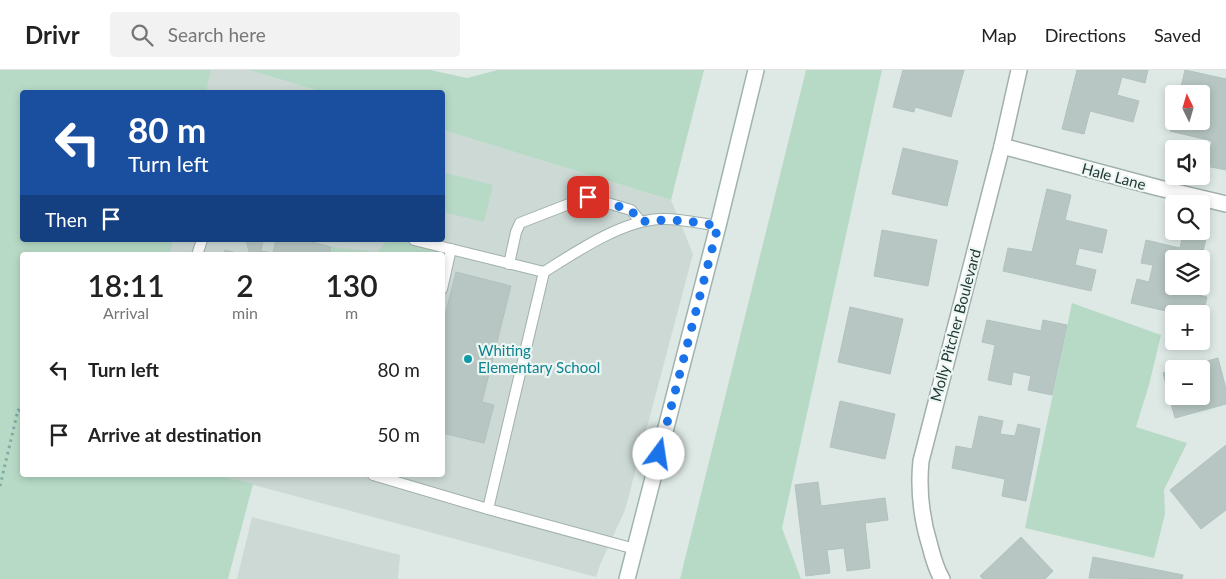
<!DOCTYPE html>
<html lang="en">
<head>
<meta charset="utf-8">
<style>
	:root { --surface:#fff; --page:#f2f2f2; --text:#222; --muted:#767676; --line:#e0e0e0 }
	body { margin:0; font-family:Lato,sans-serif; background:var(--page); color:var(--text); height:100vh; display:flex; flex-direction:column; font-size:19px; white-space:nowrap }
	* { box-sizing:border-box; margin:0 }
	p { font-size:16px; color:var(--muted) }
	.icon { flex:none; width:28px; height:28px; fill:none; stroke:currentColor; stroke-width:2; stroke-linecap:round; stroke-linejoin:round }
	.map { position:relative; flex:1; overflow:hidden }
	.drawer { position:absolute; left:20px; top:182px; width:425px; height:225px; display:flex; flex-direction:column; background:var(--surface); border-radius:5px; box-shadow:0 2px 8px #0003 }
	.drawer>* { flex:none }
	.banner { position:absolute; left:20px; top:20px; width:425px; height:152px; border-radius:5px; box-shadow:0 2px 8px #0003; background:#1a4fa0; color:#fff; overflow:hidden }
	.needle { width:32px; rotate:355deg }
	.fabs { position:absolute; left:1165px; top:15px; display:grid; gap:10px }
	.fabs a { display:grid; place-items:center; width:45px; height:45px; border-radius:5px; background:var(--surface); box-shadow:0 2px 8px #0003; font-size:25px }
	.pin { position:absolute; display:grid; place-items:center; width:42px; height:42px; color:#fff; margin:-21px; border-radius:10px; box-shadow:0 2px 8px #0006 }
	.me { position:absolute; width:55px; margin:-28px; rotate:14deg; stroke-linejoin:round; filter:drop-shadow(0 0 4px #0008) }
	.turn { display:flex; align-items:center; gap:18px; height:105px; padding:0 25px; font-size:22px }
	.turn .icon { width:65px; height:65px; stroke-width:2.5 }
	.turn b { display:block; font-size:35px; line-height:42px }
	.then { display:flex; align-items:center; height:48px; padding:0 25px; background:#0003; gap:10px; font-size:19px }
	.eta { display:flex; justify-content:space-evenly; align-items:center; height:85px; text-align:center }
	.eta b { font-size:30px; font-weight:600; line-height:35px }
	ul { padding:0; list-style:none }
	li { display:flex; align-items:center; gap:15px; height:65px; padding:0 25px }
	li div { flex:1 }
	li b { display:block; font-size:19px }
	li em { font-style:normal }
	header { display:flex; align-items:center; gap:30px; box-sizing:border-box; height:70px; padding:0 25px; background:var(--surface); border-bottom:1px solid var(--line) }
	header strong { font-size:24px }
	nav { display:flex; gap:28px; margin-inline-start:auto; font-size:18px }
	.search { width:350px; height:45px; background:var(--page); display:flex; align-items:center; gap:12px; box-sizing:border-box; padding:0 18px; border-radius:5px; color:var(--muted); font-size:19px }
	.map>svg:first-child { display:block }
</style>
</head>
<body>
<header>
<strong>Drivr</strong>
<div class="search"><svg class="icon" aria-label="search" viewBox="0 0 24 24"><circle cx="10" cy="10" r="6"/><path d="M15 15l6 6"/></svg>Search here</div>
<nav><a>Map</a><a>Directions</a><a>Saved</a></nav>
</header>
<div class="map">
<svg width="1226" height="509" viewBox="0 0 1226 509">
	<rect width="100%" height="100%" fill="#dee9e6"/>
	<g fill="#ccd9d5">
		<polygon points="0,0 249,0 322,22 22,22 22,170 442,170 443,60 671,130 693,184 625,440 600,495 596,507 217,405 442,405 442,185 22,185"/>
		<polygon points="252,447 400,485 398,509 237,509"/>
	</g>
	<g fill="#b7dac6">
		<polygon points="0,0 211,0 206,22 22,22 22,170 173,170 169,185 22,185 22,405 216,405 253,414 228,509 0,509"/>
		<polygon points="249,0 430,0 467,8 498,0 704,0 671,130 443,60 442,22 322,22"/>
		<polygon points="806,0 882,0 782,458 801,509 680,509"/>
		<polygon points="442,102 493,115 484,152 443,142"/>
		<polygon points="390,170 414,170 442,177 439,185 374,185 386,172"/>
		<polygon points="331,177 369,181 373,185 329,185"/>
		<polygon points="1072,233 1161,265 1149,315 1136,357 1187,373 1164,420 1165,444 1154,488 1025,458"/>
	</g>
	<g fill="#b7c6c2" stroke="#b1c2be">
		<polygon points="903,0 964,0 951,47 915,37 914,42 893,37"/>
		<polygon points="1077,0 1148,0 1145,13 1122,7 1117,25 1139,31 1133,52 1090,41 1084,64 1062,59"/>
		<polygon points="1185,0 1226,9 1226,100 1206,96 1212,71 1170,61 1174,45 1174,51 1201,51 1203,26 1201,24 1180,21"/>
		<polygon points="903,78 958,91 947,136 892,124"/>
		<polygon points="1047,119 1071,125 1065,150 1107,160 1102,183 1079,178 1075,195 1096,200 1091,221 1003,201 1008,178 1032,182"/>
		<polygon points="882,160 937,170 928,216 874,206"/>
		<polygon points="1183,164 1206,169 1201,189 1174,189 1174,216 1195,216 1193,224 1207,227 1202,249 1201,244 1179,244 1131,233 1137,209 1149,212 1153,195 1141,193 1146,170 1180,178"/>
		<polygon points="246,170 263,170 261,181 273,183 276,170 305,170 331,177 329,185 250,185"/>
		<polygon points="225,180 245,185 224,185"/>
		<polygon points="456,202 511,216 482,332 494,335 484,373 442,363 442,257"/>
		<polygon points="850,237 903,249 890,304 838,292"/>
		<polygon points="987,250 1041,261 1043,250 1067,255 1052,325 1028,320 1031,306 1013,302 1011,315 988,310 995,275 982,272"/>
		<polygon points="1218,288 1226,319 1226,334 1175,348 1163,303 1174,300 1174,326 1201,326 1201,299 1178,299"/>
		<polygon points="840,331 895,344 885,389 830,377"/>
		<polygon points="979,346 1003,351 1000,364 1015,366 1018,354 1040,359 1026,431 1002,426 1005,409 952,398 956,376 972,379"/>
		<polygon points="1226,375 1226,440 1201,459 1170,420"/>
		<polygon points="818,412 821,436 885,428 888,450 865,453 870,498 847,501 844,478 827,480 830,503 806,506 795,415"/>
		<polygon points="1021,467 1053,501 1045,509 983,509 980,506"/>
		<polygon points="1093,487 1183,505 1182,509 1089,508"/>
	</g>
	<g fill="none" stroke-linecap="round" stroke-linejoin="round">
		<defs>
			<g id="lane">
				<polyline points="414,170 544,202"/>
				<polyline points="197,185 202,170"/>
				<polyline points="509,194 516,162 520,153 587,127 631,140 640,151"/>
				<polyline points="442,219 451,179"/>
				<polyline points="373,405 488,439 635,479"/>
				<path d="M488,439L544,202C576,182 621,151 660,149C679,148 699,153 718,156"/>
			</g>
			<g id="street">
				<polyline points="1002,76 1159,118 1226,134"/>
				<path d="M942,509C936,499 933,488 930,476C921,447 918,421 921,391L1002,76L1019,0"/>
			</g>
			<polyline id="secondary" points="627,509 718,156 756,0"/>
		</defs>
		<use href="#lane" stroke="#a1b0ad" stroke-width="12"/>
		<use href="#street" stroke="#a1b0ad" stroke-width="18"/>
		<use href="#secondary" stroke="#9eb4b0" stroke-width="18"/>
		<polyline stroke="#7faca5" stroke-width="3" stroke-dasharray="2.5 4" stroke-linecap="butt" points="0,416 18,340 22,341"/>
		<use href="#lane" stroke="#fff" stroke-width="10"/>
		<use href="#street" stroke="#fff" stroke-width="15"/>
		<use href="#secondary" stroke="#fff" stroke-width="15"/>
	</g>
	<g fill="none" stroke-linecap="round" stroke-linejoin="round">
		<path stroke="#1a73e8" stroke-width="9" stroke-dasharray="0 16.2" d="M588,127L631,140L640,152C668,148 691,151 718,156L659,384"/>
	</g>
	<circle fill="#0f9aa8" stroke="#eef6f3" stroke-width="2" cx="468" cy="289" r="5"/>
	<g text-anchor="middle" dominant-baseline="central" stroke-width="4.5" stroke-linejoin="round" paint-order="stroke">
		<g font-size="15" fill="#203835" stroke="#eef6f3">
			<text transform="translate(1114 106) rotate(15)">Hale Lane</text>
			<text transform="translate(955 255) rotate(-75)">Molly Pitcher Boulevard</text>
		</g>
		<g font-size="15" fill="#0d838f" stroke="#eef6f3" text-anchor="start">
			<text x="478" y="280">Whiting<tspan x="478" dy="17">Elementary School</tspan></text>
		</g>
	</g>
</svg>
<div class="fabs">
<a><svg class="needle" viewBox="-14 -14 28 28"><path d="M0-13l5 13h-10z" fill="#e53935"/><path d="M0 13l5-13h-10z" fill="#767676"/></svg></a>
<a><svg class="icon" aria-label="sound" viewBox="0 0 24 24"><path d="M4 9h4l5-4v14l-5-4H4zM17 9q2 3 0 6"/></svg></a>
<a><svg class="icon" aria-label="search" viewBox="0 0 24 24"><circle cx="10" cy="10" r="6"/><path d="M15 15l6 6"/></svg></a>
<a><svg class="icon" aria-label="layers" viewBox="0 0 24 24"><path d="M12 4l9 5-9 5-9-5zM3 14l9 5 9-5"/></svg></a>
<a>+</a>
<a>−</a>
</div>
<div class="pin" style="left:588px;top:127px;background:#d93025"><svg class="icon" aria-label="arrive" viewBox="0 0 24 24"><path d="M6 21V4h12l-3 4 3 4H6"/></svg></div>
<svg class="me" style="left:659px;top:384px" viewBox="-20 -20 40 40"><circle r="19" fill="#fff"/><path d="M0-13L10 11 0 6-10 11z" fill="#1a73e8"/></svg>
<div class="banner">
<div class="turn"><svg class="icon" aria-label="left" viewBox="0 0 24 24"><path d="M17 20v-9H6M10 6l-5 5 5 5"/></svg><div><b>80 m</b>Turn left</div></div>
<div class="then">Then<svg class="icon" aria-label="arrive" viewBox="0 0 24 24"><path d="M6 21V4h12l-3 4 3 4H6"/></svg></div>
</div>
<section class="drawer">
<div class="eta">
<div><b>18:11</b><p>Arrival</p></div>
<div><b>2</b><p>min</p></div>
<div><b>130</b><p>m</p></div>
</div>
<ul>
<li><svg class="icon" aria-label="left" viewBox="0 0 24 24"><path d="M17 20v-9H6M10 6l-5 5 5 5"/></svg><div><b>Turn left</b></div><em>80 m</em></li>
<li><svg class="icon" aria-label="arrive" viewBox="0 0 24 24"><path d="M6 21V4h12l-3 4 3 4H6"/></svg><div><b>Arrive at destination</b></div><em>50 m</em></li>
</ul>
</section>
</div>
</body>
</html>
